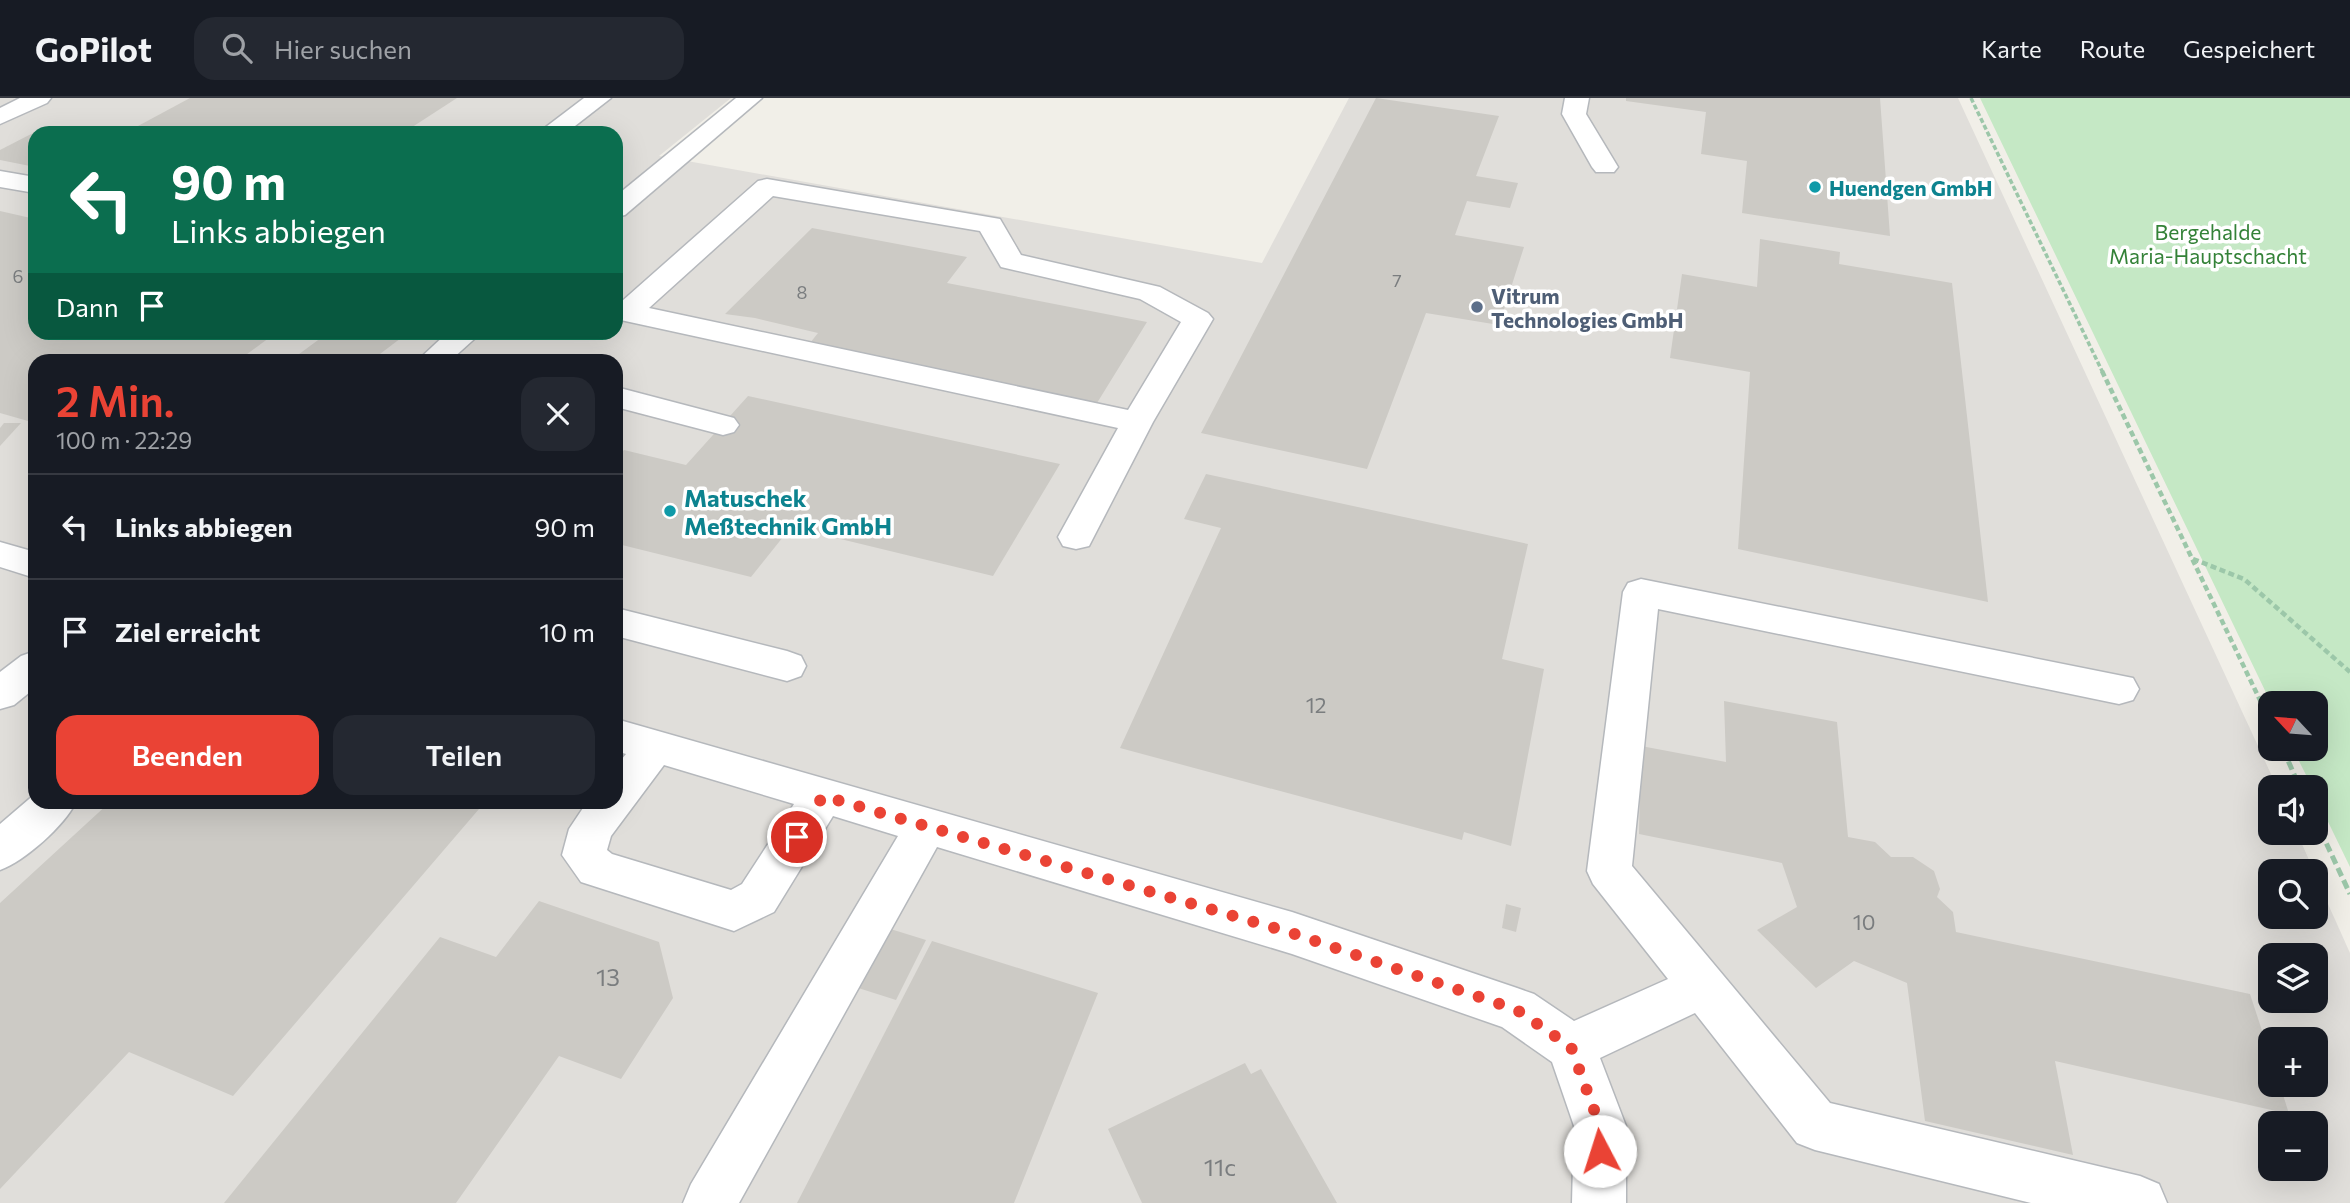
<!DOCTYPE html>
<html lang="de">
<head>
<meta charset="utf-8">
<style>
	:root { --surface:#171b24; --page:#242831; --text:#f1f3f6; --muted:#9ea1a6; --line:#363941; --accent:#ea4335 }
	body { margin:0; font-family:Commissioner,sans-serif; background:var(--page); color:var(--text); height:100vh; display:flex; flex-direction:column; font-size:26px; white-space:nowrap }
	* { box-sizing:border-box; margin:0 }
	p { font-size:23px; color:var(--muted) }
	.icon { flex:none; width:38px; height:38px; fill:none; stroke:currentColor; stroke-width:2; stroke-linecap:round; stroke-linejoin:round }
	.map { position:relative; flex:1; overflow:hidden }
	.details { position:absolute; left:28px; top:256px; width:595px; height:455px; display:flex; flex-direction:column; background:var(--surface); border-radius:21px; box-shadow:0 7px 28px #0002 }
	.details>* { flex:none }
	.top-card { position:absolute; left:28px; top:28px; width:595px; height:214px; border-radius:21px; box-shadow:0 7px 28px #0002; background:#0b6e4f; color:#fff; overflow:hidden }
	.needle { width:46px; rotate:296deg }
	.fabs { position:absolute; left:2258px; top:593px; display:grid; gap:14px }
	.fabs a { display:grid; place-items:center; width:70px; height:70px; border-radius:14px; background:var(--surface); box-shadow:0 7px 28px #0002; font-size:35px }
	.pin { position:absolute; display:grid; place-items:center; width:60px; height:60px; color:#fff; margin:-30px; border:4px solid #fff; border-radius:50%; box-shadow:0 2px 7px #0007 }
	.me { position:absolute; width:77px; margin:-38px; rotate:355deg; stroke-linejoin:round; filter:drop-shadow(0 0 5px #0008) }
	.turn { display:flex; align-items:center; gap:24px; height:147px; padding:0 28px; font-size:32px }
	.turn .icon { width:91px; height:91px; stroke-width:2.5 }
	.turn b { display:block; font-size:49px; line-height:60px }
	.then { display:flex; align-items:center; height:66px; padding:0 28px; background:#0003; gap:14px; font-size:26px }
	.round { display:grid; place-items:center; flex:none; width:74px; height:74px; border-radius:21px; background:var(--page) }
	.headline { display:flex; align-items:center; justify-content:space-between; height:119px; padding:0 28px }
	h1 { font-size:42px; font-weight:600; line-height:52px; color:var(--accent) }
	.action { display:flex; gap:14px; margin-top:auto; padding:14px 28px }
	.action a { flex:1; height:80px; border-radius:21px; background:var(--accent); color:#fff; font-size:28px; font-weight:600; line-height:80px; text-align:center }
	.action a+a { background:var(--page); color:var(--text) }
	ul { padding:0; list-style:none }
	li { display:flex; align-items:center; gap:21px; height:105px; padding:0 28px; border-top:2px solid var(--line) }
	li div { flex:1 }
	li b { display:block; font-size:26px }
	li em { font-style:normal }
	header { display:flex; align-items:center; gap:42px; box-sizing:border-box; height:98px; padding:0 35px; background:var(--surface); border-bottom:2px solid var(--line) }
	header strong { font-size:33px }
	nav { display:flex; gap:38px; margin-inline-start:auto; font-size:24px }
	.search { width:490px; height:63px; background:var(--page); display:flex; align-items:center; gap:18px; box-sizing:border-box; padding:0 24px; border-radius:21px; color:var(--muted); font-size:26px }
	.map>svg:first-child { display:block }
</style>
</head>
<body>
<header>
<strong>GoPilot</strong>
<div class="search"><svg class="icon" aria-label="search" viewBox="0 0 24 24"><circle cx="10" cy="10" r="6"/><path d="M15 15l6 6"/></svg>Hier suchen</div>
<nav><a>Karte</a><a>Route</a><a>Gespeichert</a></nav>
</header>
<div class="map">
<svg width="2350" height="1105" viewBox="0 0 2350 1105">
	<rect width="100%" height="100%" fill="#f1efe8"/>
	<path fill="#e0deda" fill-rule="evenodd" d="M0,0H731L659,58L1262,165L1349,0H1958L2277,689L2270,690V735H2297L2314,773L2270,774V819H2315V777L2350,855V1105H0ZM35,35H616V234H35ZM35,262H616V704H35ZM2270,858H2315V903H2270ZM2270,942H2315V987H2270ZM2270,1026H2315V1071H2270Z"/>
	<polygon fill="#c5e8c5" points="1980,0 2350,0 2350,769 2315,697 2315,690 2312,689 2293,651 2315,651 2315,606 2271,605"/>
	<g fill="#cccac5">
		<polygon points="190,0 457,0 403,35 125,35"/>
		<polygon points="1376,0 1499,18 1476,78 1518,85 1510,110 1467,103 1455,137 1524,149 1499,227 1426,215 1367,371 1201,335"/>
		<polygon points="1626,0 1880,0 1890,138 1742,115 1747,63 1701,56 1706,14 1626,3"/>
		<polygon points="35,34 35,69 0,62 0,52"/>
		<polygon points="0,113 35,121 35,234 277,234 239,262 35,262 35,325 0,315"/>
		<polygon points="812,130 967,159 947,185 1147,224 1097,305 810,245 818,235 755,220 725,216"/>
		<polygon points="1760,141 1840,154 1839,166 1952,185 1988,504 1738,451 1750,274 1670,260 1682,176 1757,189"/>
		<polygon points="329,234 409,234 372,262 291,262"/>
		<polygon points="748,298 1060,366 993,478 791,429 751,479 618,446 616,448 616,361 624,352 686,367"/>
		<polygon points="4,325 21,325 0,348 0,330"/>
		<polygon points="1206,376 1528,446 1502,561 1544,571 1511,748 1464,734 1462,742 1120,650 1221,430 1184,421"/>
		<polygon points="1724,603 1837,624 1848,739 1875,744 1891,759 1913,759 1934,773 1940,791 1937,799 1953,814 1956,834 2250,896 2270,957 2270,987 2280,987 2289,1016 2055,963 2073,1057 1925,1023 1907,885 1854,863 1816,890 1757,832 1797,809 1782,765 1639,736 1641,648 1726,664"/>
		<polygon points="110,704 485,704 233,998 129,954 0,1091 0,805"/>
		<polygon points="539,803 659,844 673,900 621,981 559,958 456,1105 224,1105 440,839 496,859"/>
		<polygon points="1506,806 1521,810 1516,834 1502,830"/>
		<polygon points="884,829 926,842 896,902 852,888"/>
		<polygon points="932,843 1098,895 1014,1105 797,1105"/>
		<polygon points="1245,965 1251,976 1261,971 1337,1105 1142,1105 1108,1031"/>
	</g>
	<g fill="none" stroke-linecap="round" stroke-linejoin="round">
		<defs>
			<g id="minor">
				<polygon points="20,0 51,0 47,5 0,26 0,10"/>
				<polygon points="584,0 611,0 566,35 538,35"/>
				<polygon points="736,0 762,0 625,117 616,119 616,98"/>
				<polygon points="1565,0 1589,0 1586,16 1618,69 1614,74 1596,74 1592,69 1562,16"/>
				<polygon points="0,73 35,79 35,95 0,89"/>
				<path d="M767,81L1000,121L1021,157L1160,189L1208,215L1213,221L1153,324L1089,448L1076,451L1063,448L1058,439L1118,330L616,221V203L621,204L758,83ZM773,98L980,133L1001,169L1140,201L1181,224L1128,312L649,210Z"/>
				<polygon points="448,234 482,234 451,262 418,262"/>
				<polygon points="616,289 734,320 739,327 734,334 723,337 616,309"/>
				<polygon points="0,444 35,454 35,480 0,469"/>
				<path d="M1641,481L2133,580L2139,591L2133,602L2119,606L1658,511L1632,768L1830,1005L2140,1078L2159,1086L2167,1105H2031L1815,1052L1797,1045L1695,915L1600,960L1626,1028V1105H1572L1574,1028L1552,964L1502,929L1292,856L937,749L739,1105H683L691,1086L898,738L833,718L774,814L734,833L581,784L562,757L569,731L587,704H616V668L626,656L616,653V621L1292,814L1517,890L1534,896L1574,923L1668,881L1593,786L1587,773L1623,494L1628,485ZM664,667L794,706L742,786L731,792L612,756L607,752L611,738Z"/>
				<polygon points="616,510 787,553 801,558 806,568 801,578 787,583 616,538"/>
				<polygon points="35,553 35,590 14,607 0,611 0,574 21,558"/>
				<path d="M35,696V704H76C64,728 25,763 0,772V726Z"/>
			</g>
		</defs>
		<use href="#minor" stroke="#b5b8bc" stroke-width="3"/>
		<polyline stroke="#9cc7a9" stroke-width="3.5" stroke-dasharray="5 2.5" stroke-linecap="butt" points="1971,0 2103,275"/>
		<g stroke="#9cc7a9" stroke-width="4.5" stroke-dasharray="6 3.5" stroke-linecap="butt">
			<polyline points="2102,273 2270,623"/>
			<polyline points="2193,461 2244,481 2350,574"/>
		</g>
		<g stroke="#9cc7a9" stroke-width="5" stroke-dasharray="9 4.5" stroke-linecap="butt">
			<polyline points="2283,651 2300,690"/>
			<polyline points="2315,721 2350,796"/>
		</g>
		<use href="#minor" fill="#fff" fill-rule="evenodd"/>
	</g>
	<g fill="none" stroke-linecap="round" stroke-linejoin="round">
		<polyline stroke="#ea4335" stroke-width="12" stroke-dasharray="0 21.6" points="797,739 823,698 1292,835 1517,912 1571,949 1600,1028 1600,1053"/>
	</g>
	<g fill="#0f9aa8" stroke="#fff" stroke-width="2.5">
		<circle cx="1815" cy="89" r="7"/>
		<circle cx="670" cy="413" r="7"/>
	</g>
	<circle fill="#5c6f8a" stroke="#fff" stroke-width="2.5" cx="1477" cy="209" r="7"/>
	<g text-anchor="middle" dominant-baseline="central" stroke-width="7" stroke-linejoin="round" paint-order="stroke">
		<g font-size="18" fill="#7a7d7f">
			<text x="18" y="178">6</text>
			<text x="1397" y="182">7</text>
			<text x="802" y="194">8</text>
		</g>
		<g font-size="21" font-weight="bold" fill="#0d838f" stroke="#fff" text-anchor="start">
			<text x="1829" y="89">Huendgen GmbH</text>
		</g>
		<g font-size="21" fill="#348238" stroke="#fff">
			<text x="2208" y="133">Bergehalde<tspan x="2208" dy="24">Maria-Hauptschacht</tspan></text>
		</g>
		<g font-size="21" font-weight="bold" fill="#4e5e75" stroke="#fff" text-anchor="start">
			<text x="1491" y="197">Vitrum<tspan x="1491" dy="24">Technologies GmbH</tspan></text>
		</g>
		<g font-size="21" fill="#7a7d7f">
			<text x="1316" y="606">12</text>
			<text x="1864" y="823">10</text>
		</g>
		<g font-size="24" font-weight="bold" fill="#0d838f" stroke="#fff" text-anchor="start">
			<text x="684" y="399">Matuschek<tspan x="684" dy="28">Meßtechnik GmbH</tspan></text>
		</g>
		<g font-size="24" fill="#7a7d7f">
			<text x="608" y="878">13</text>
			<text x="1220" y="1068">11c</text>
		</g>
	</g>
</svg>
<div class="fabs">
<a><svg class="needle" viewBox="-14 -14 28 28"><path d="M0-13l5 13h-10z" fill="#e53935"/><path d="M0 13l5-13h-10z" fill="#9ea1a6"/></svg></a>
<a><svg class="icon" aria-label="sound" viewBox="0 0 24 24"><path d="M4 9h4l5-4v14l-5-4H4zM17 9q2 3 0 6"/></svg></a>
<a><svg class="icon" aria-label="search" viewBox="0 0 24 24"><circle cx="10" cy="10" r="6"/><path d="M15 15l6 6"/></svg></a>
<a><svg class="icon" aria-label="layers" viewBox="0 0 24 24"><path d="M12 4l9 5-9 5-9-5zM3 14l9 5 9-5"/></svg></a>
<a>+</a>
<a>−</a>
</div>
<div class="pin" style="left:797px;top:739px;background:#d93025"><svg class="icon" aria-label="arrive" viewBox="0 0 24 24"><path d="M6 21V4h12l-3 4 3 4H6"/></svg></div>
<svg class="me" style="left:1600px;top:1053px" viewBox="-20 -20 40 40"><circle r="19" fill="#fff"/><path d="M0-13L10 11 0 6-10 11z" fill="#ea4335"/></svg>
<div class="top-card">
<div class="turn"><svg class="icon" aria-label="left" viewBox="0 0 24 24"><path d="M17 20v-9H6M10 6l-5 5 5 5"/></svg><div><b>90 m</b>Links abbiegen</div></div>
<div class="then">Dann<svg class="icon" aria-label="arrive" viewBox="0 0 24 24"><path d="M6 21V4h12l-3 4 3 4H6"/></svg></div>
</div>
<section class="details">
<div class="headline"><div><h1>2 Min.</h1><p>100 m · 22:29</p></div><a class="round"><svg class="icon" aria-label="close" viewBox="0 0 24 24"><path d="M6 6l12 12M18 6L6 18"/></svg></a></div>
<ul>
<li><svg class="icon" aria-label="left" viewBox="0 0 24 24"><path d="M17 20v-9H6M10 6l-5 5 5 5"/></svg><div><b>Links abbiegen</b></div><em>90 m</em></li>
<li><svg class="icon" aria-label="arrive" viewBox="0 0 24 24"><path d="M6 21V4h12l-3 4 3 4H6"/></svg><div><b>Ziel erreicht</b></div><em>10 m</em></li>
</ul>
<div class="action"><a>Beenden</a><a>Teilen</a></div>
</section>
</div>
</body>
</html>
